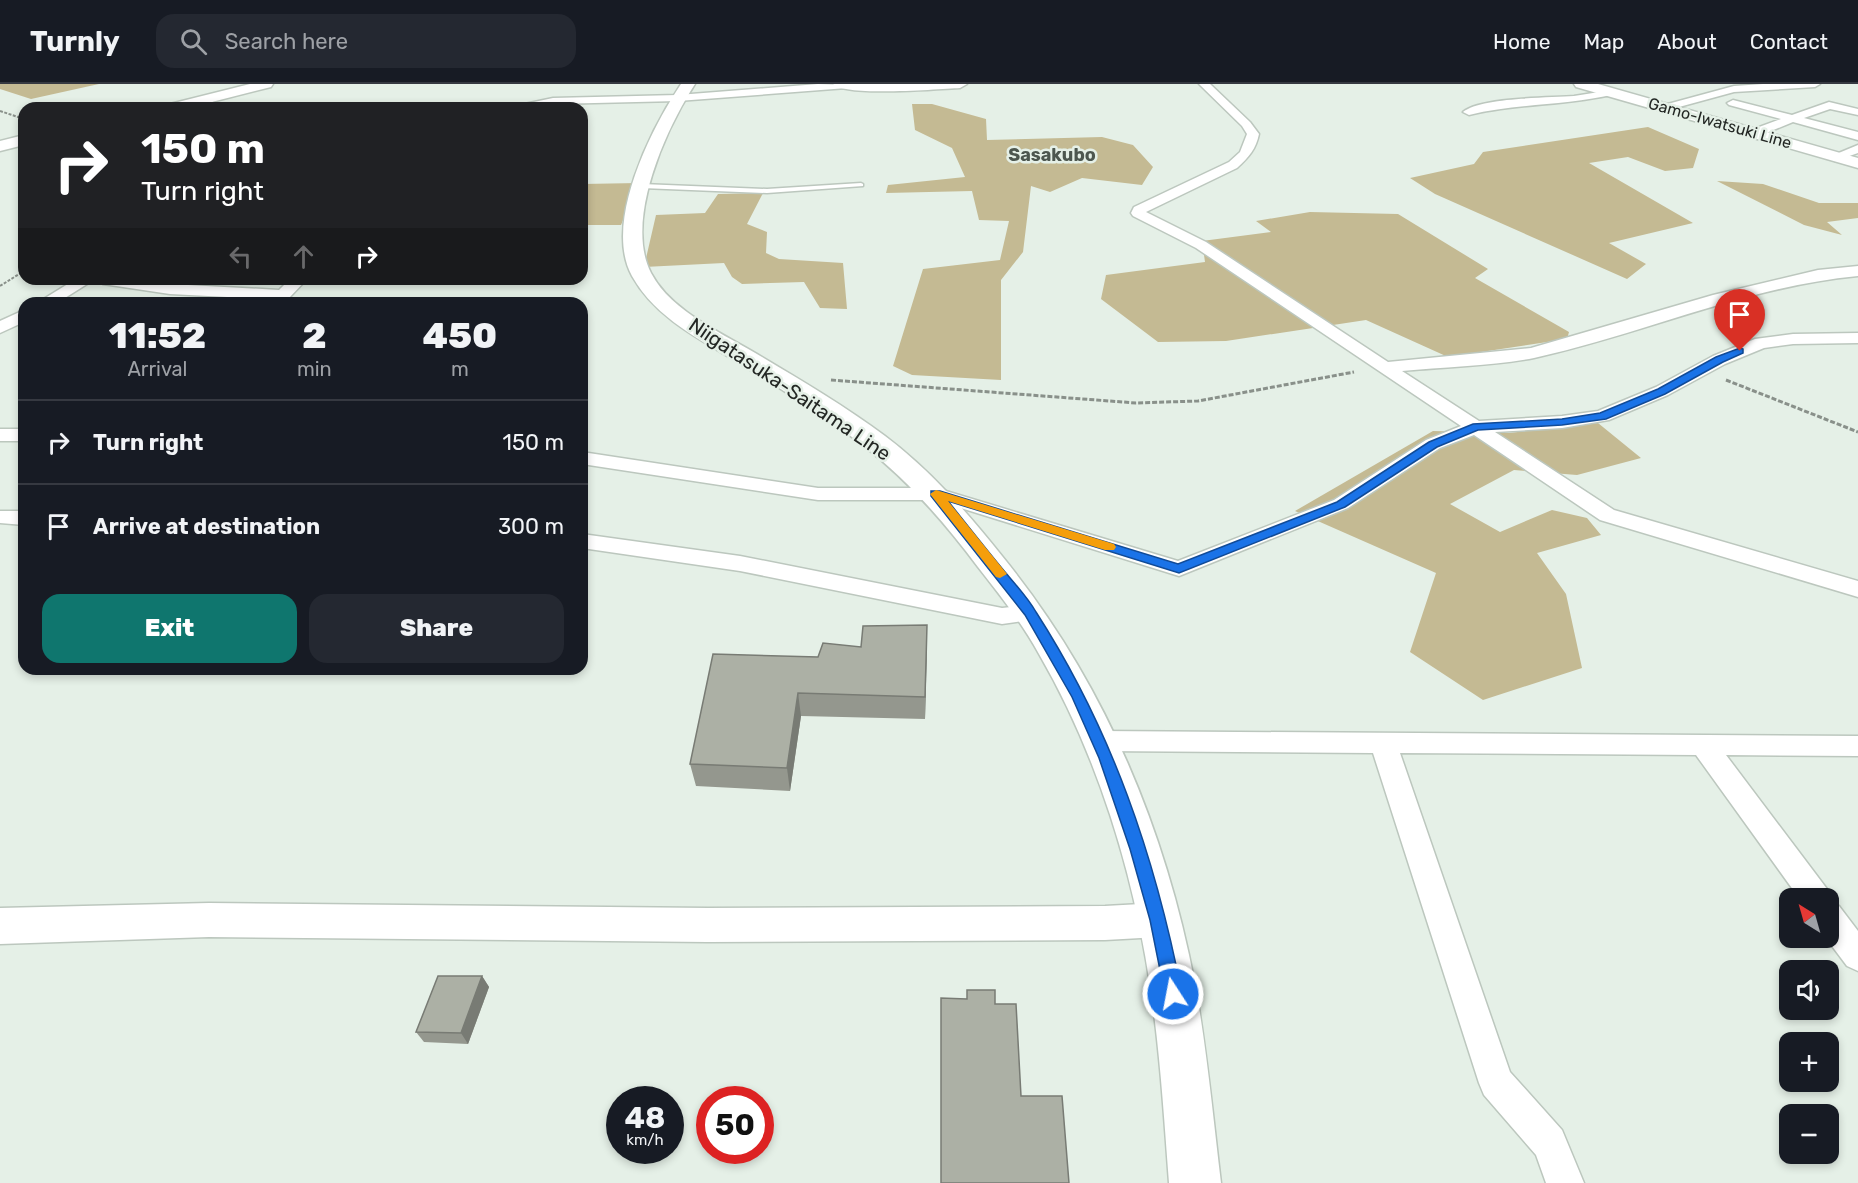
<!DOCTYPE html>
<html lang="en">
<head>
<meta charset="utf-8">
<style>
	:root { --surface:#171b24; --page:#242831; --text:#f1f3f6; --muted:#9ea1a6; --line:#363941; --accent:#0f766e }
	body { margin:0; font-family:Rubik,sans-serif; background:var(--page); color:var(--text); height:100vh; display:flex; flex-direction:column; font-size:22px; white-space:nowrap }
	* { box-sizing:border-box; margin:0 }
	p { font-size:20px; color:var(--muted) }
	.icon { flex:none; width:33px; height:33px; fill:none; stroke:currentColor; stroke-width:2; stroke-linecap:round; stroke-linejoin:round }
	.map { position:relative; flex:1; overflow:hidden }
	.drawer { position:absolute; left:18px; top:213px; width:570px; height:378px; display:flex; flex-direction:column; background:var(--surface); border-radius:18px; box-shadow:0 3px 9px #0003 }
	.drawer>* { flex:none }
	.banner { position:absolute; left:18px; top:18px; width:570px; height:183px; border-radius:18px; box-shadow:0 3px 9px #0003; background:#202124; color:#fff; overflow:hidden }
	.needle { width:39px; rotate:323deg }
	.tools { position:absolute; left:1779px; top:804px; display:grid; gap:12px }
	.tools a { display:grid; place-items:center; width:60px; height:60px; border-radius:12px; background:var(--surface); box-shadow:0 3px 9px #0003; font-size:30px }
	.speed { position:absolute; left:606px; top:1002px; display:flex; gap:12px; font-size:30px; font-weight:700; text-align:center }
	.speed>* { display:grid; place-content:center; width:78px; height:78px; border-radius:50%; background:var(--surface); box-shadow:0 3px 9px #0003; line-height:1 }
	.speed small { font-size:15px; font-weight:400 }
	.speed .limit { border:9px solid #d22; background:#fff; color:#111 }
	.pin { position:absolute; display:grid; place-items:center; width:51px; height:51px; color:#fff; margin:-62px -26px; border-radius:50% 50% 50% 0; rotate:-45deg; box-shadow:0 0 6px #0007 }
	.pin .icon { rotate:45deg }
	.me { position:absolute; width:66px; margin:-33px; rotate:349deg; stroke-linejoin:round; filter:drop-shadow(0 0 4px #0008) }
	.turn { display:flex; align-items:center; gap:21px; height:126px; padding:0 24px; font-size:27px }
	.turn .icon { width:78px; height:78px; stroke-width:2.5 }
	.turn b { display:block; font-size:42px; line-height:51px }
	.lanes { display:flex; align-items:center; height:57px; padding:0 24px; background:#0003; justify-content:center; gap:30px; direction:ltr }
	.lanes .off { opacity:.35 }
	.eta { display:flex; justify-content:space-evenly; align-items:center; height:102px; text-align:center }
	.eta b { font-size:36px; font-weight:800; line-height:42px }
	.action { display:flex; gap:12px; margin-top:auto; padding:12px 24px }
	.action a { flex:1; height:69px; border-radius:18px; background:var(--accent); color:#fff; font-size:24px; font-weight:800; line-height:69px; text-align:center }
	.action a+a { background:var(--page); color:var(--text) }
	ul { padding:0; list-style:none }
	li { display:flex; align-items:center; gap:18px; height:84px; padding:0 24px; border-top:2px solid var(--line) }
	li div { flex:1 }
	li b { display:block; font-size:22px }
	li em { font-style:normal }
	header { display:flex; align-items:center; gap:36px; box-sizing:border-box; height:84px; padding:0 30px; background:var(--surface); border-bottom:2px solid var(--line) }
	header strong { font-size:28px }
	nav { display:flex; gap:33px; margin-inline-start:auto; font-size:21px }
	.search { width:420px; height:54px; background:var(--page); display:flex; align-items:center; gap:15px; box-sizing:border-box; padding:0 21px; border-radius:18px; color:var(--muted); font-size:22px }
	.map>svg:first-child { display:block }
</style>
</head>
<body>
<header>
<strong>Turnly</strong>
<div class="search"><svg class="icon" aria-label="search" viewBox="0 0 24 24"><circle cx="10" cy="10" r="6"/><path d="M15 15l6 6"/></svg>Search here</div>
<nav><a>Home</a><a>Map</a><a>About</a><a>Contact</a></nav>
</header>
<div class="map">
<svg width="1858" height="1099" viewBox="0 0 1858 1099">
	<rect width="100%" height="100%" fill="#e5f0e7"/>
	<g fill="#c4ba93">
		<polygon points="0,0 99,0 31,15 0,5"/>
		<polygon points="912,20 932,20 986,35 987,56 1102,53 1133,61 1153,83 1142,101 1082,94 1050,108 1031,102 1023,168 1001,196 1001,296 912,291 893,282 923,185 1000,176 1009,137 979,136 972,107 886,109 888,101 965,93 952,64 915,46"/>
		<polygon points="1648,43 1699,65 1693,84 1665,87 1628,73 1589,79 1693,139 1609,159 1646,180 1627,195 1435,110 1410,94 1474,80 1483,68"/>
		<polygon points="1717,97 1763,100 1819,119 1858,119 1858,134 1827,138 1842,151 1804,141"/>
		<polygon points="639,99 621,141 582,141 582,100"/>
		<polygon points="763,109 747,140 767,148 766,169 779,175 843,179 847,225 820,224 804,198 742,200 732,193 724,179 644,183 656,131 705,129 718,110"/>
		<polygon points="1310,128 1398,130 1488,185 1475,194 1569,248 1567,255 1448,273 1366,236 1226,257 1158,258 1101,215 1106,191 1205,178 1202,157 1271,148 1256,137"/>
		<polygon points="1598,339 1641,374 1577,391 1514,386 1450,420 1500,448 1552,426 1587,434 1601,451 1537,469 1566,510 1582,584 1483,616 1410,568 1436,489 1295,427 1433,347 1509,349"/>
	</g>
	<g fill="none" stroke-linecap="round" stroke-linejoin="round">
		<defs>
			<polygon id="service" points="861,99 863,100 863,102 767,109 642,104 639,102 642,100 767,105"/>
			<g id="minor">
				<polygon points="818,0 852,1 847,4 678,17 553,20 535,24 513,24 515,22 553,14 678,11"/>
				<path d="M1199,0H1210L1250,38L1259,50C1256,65 1249,73 1237,84L1146,128L1206,158L1388,278L1531,264L1713,211L1818,186L1858,182V192C1744,203 1644,250 1534,274C1495,282 1443,283 1402,287L1479,337L1562,332L1598,327L1656,303L1713,272L1755,255L1793,250L1858,249V259L1793,260L1764,264L1725,280L1668,311L1609,336L1562,344L1495,348L1614,426L1858,497V513L1600,436L1474,351L1440,364L1348,424L1179,492L935,416H818L582,380V368L818,404H936L1178,477L1334,416L1426,356L1461,342L1196,164L1133,132L1131,129L1134,123L1229,78L1240,68L1247,50L1242,42Z"/>
				<polygon points="1763,0 1820,0 1815,3 1734,8 1668,26 1662,23 1664,21 1734,2"/>
				<path d="M1611,5L1616,8L1615,10C1567,22 1517,19 1469,31L1463,28C1481,13 1549,14 1574,12C1587,10 1599,8 1611,5Z"/>
				<polygon points="207,13 221,24 209,24 201,16"/>
				<polygon points="1733,16 1792,31 1829,18 1858,25 1858,31 1830,25 1804,34 1858,48 1858,56 1793,38 1759,52 1751,52 1751,46 1781,35 1729,21 1727,19"/>
				<polygon points="1858,61 1858,69 1835,77 1829,73"/>
				<polygon points="76,195 95,195 57,219 37,219"/>
				<polygon points="95,195 134,195 170,200 279,206 290,195 307,195 289,214 283,216 170,210 103,200"/>
				<polygon points="24,226 24,238 0,249 0,237"/>
				<rect x="0" y="345" width="24" height="12"/>
				<polygon points="0,427 24,427 24,441 0,439"/>
				<polygon points="582,450 740,472 1002,524 1030,521 1038,523 1042,529 1038,535 1002,540 740,487 582,464"/>
				<polygon points="1100,647 1858,652 1858,672 1726,671 1827,805 1831,814 1829,819 1839,822 1858,847 1858,887 1847,882 1826,854 1828,854 1828,814 1799,814 1696,671 1400,669 1510,988 1562,1046 1584,1099 1546,1099 1536,1071 1484,1011 1479,999 1373,669 1100,667 1091,664 1087,657 1091,650"/>
			</g>
			<g id="tertiary">
				<polygon points="250,0 273,0 271,3 188,24 164,24 166,21"/>
				<polygon points="24,51 24,61 0,67 0,57"/>
				<polygon points="209,819 708,824 1105,822 1159,819 1173,824 1178,836 1173,848 1159,853 1105,856 708,858 209,853 0,860 0,824"/>
			</g>
			<g id="secondary">
				<path d="M681,0H695C666,45 624,136 651,189C672,229 725,250 762,273C804,298 846,323 885,352C930,386 967,428 1002,472C1103,596 1165,743 1195,900C1207,966 1213,1033 1221,1099H1169C1164,1033 1160,967 1150,901C1133,787 1097,670 1039,570C1022,539 1000,511 978,483C945,439 909,397 865,363C827,333 785,308 744,282C703,257 656,235 632,192C603,139 651,45 681,0Z"/>
				<path d="M833,0H967L960,4C938,5 845,13 833,0Z"/>
				<polygon points="1574,0 1598,0 1858,74 1858,84 1576,3"/>
			</g>
		</defs>
		<use href="#service" stroke="#bcc7be" stroke-width="3"/>
		<use href="#minor" stroke="#bcc7be" stroke-width="3"/>
		<use href="#tertiary" stroke="#bcc7be" stroke-width="3"/>
		<use href="#secondary" stroke="#bcc7be" stroke-width="3"/>
		<g stroke="#89908a" stroke-width="2" stroke-dasharray="3 1.5" stroke-linecap="butt">
			<polyline points="0,27 24,35"/>
			<polyline points="0,202 24,187"/>
		</g>
		<g stroke="#89908a" stroke-width="3" stroke-dasharray="5 2" stroke-linecap="butt">
			<polyline points="831,296 1136,319 1198,317 1354,288"/>
			<polyline points="1726,296 1858,348"/>
		</g>
		<use href="#service" fill="#fff" fill-rule="evenodd"/>
		<use href="#minor" fill="#fff" fill-rule="evenodd"/>
		<use href="#tertiary" fill="#fff" fill-rule="evenodd"/>
		<use href="#secondary" fill="#fff" fill-rule="evenodd"/>
	</g>
	<g fill="#94978e">
		<polygon points="927,541 925,635 801,632 790,707 696,702 690,680 818,573 861,563"/>
		<polygon points="482,892 489,903 468,960 424,958 416,948"/>
	</g>
	<g fill="#787b74">
		<polygon points="927,541 927,564 925,635 925,613"/>
		<polygon points="798,609 801,632 790,707 787,684"/>
		<polygon points="482,892 489,903 468,960 461,949"/>
	</g>
	<g fill="#acb0a5" stroke="#787b74" stroke-width="1.5">
		<polygon points="927,541 925,613 798,609 787,684 690,680 713,570 818,573 823,559 861,563 863,542"/>
		<polygon points="438,892 482,892 461,949 416,948"/>
		<polygon points="967,906 995,906 995,920 1016,920 1021,1012 1062,1012 1069,1099 941,1099 941,914 967,915"/>
	</g>
	<path fill="#1a73e8" stroke="#114b97" stroke-width="1.5" d="M1740,264L1743,265V269L1723,278L1665,310L1606,335L1562,341L1478,346L1437,363L1345,423L1179,489L948,417C967,441 986,465 1005,488C1016,501 1028,514 1036,528C1112,646 1155,772 1182,910L1180,916L1173,918L1166,916L1150,836L1130,765L1099,674L1072,613L1025,531L931,412V407H940L1178,480L1337,418L1429,358L1473,340L1562,335L1600,329L1658,305L1716,273Z"/>
	<polygon fill="#f59e0b" points="936,406 1114,460 1116,463 1114,466 1105,466 948,417 1007,490 1000,494 996,493 930,410"/>
	<g text-anchor="middle" dominant-baseline="central" stroke-width="5" stroke-linejoin="round" paint-order="stroke">
		<g font-size="16" fill="#232724" stroke="#e5f0e7">
			<text transform="translate(1720 39) rotate(16)">Gamo-Iwatsuki Line</text>
		</g>
		<g font-size="18" font-weight="bold" fill="#4d574f" stroke="#e5f0e7">
			<text x="1052" y="71">Sasakubo</text>
		</g>
		<g font-size="20" fill="#232724" stroke="#e5f0e7">
			<text transform="translate(790 305) rotate(34)">Niigatasuka-Saitama Line</text>
		</g>
	</g>
</svg>
<div class="tools">
<a><svg class="needle" viewBox="-14 -14 28 28"><path d="M0-13l5 13h-10z" fill="#e53935"/><path d="M0 13l5-13h-10z" fill="#9ea1a6"/></svg></a>
<a><svg class="icon" aria-label="sound" viewBox="0 0 24 24"><path d="M4 9h4l5-4v14l-5-4H4zM17 9q2 3 0 6"/></svg></a>
<a>+</a>
<a>−</a>
</div>
<div class="speed"><div>48<small>km/h</small></div><div class="limit">50</div></div>
<div class="pin" style="left:1740px;top:267px;background:#d93025"><svg class="icon" aria-label="arrive" viewBox="0 0 24 24"><path d="M6 21V4h12l-3 4 3 4H6"/></svg></div>
<svg class="me" style="left:1173px;top:910px" viewBox="-20 -20 40 40"><circle r="17" fill="#1a73e8" stroke="#fff" stroke-width="3"/><path d="M0-11L8 9 0 5-8 9z" fill="#fff"/></svg>
<div class="banner">
<div class="turn"><svg class="icon" aria-label="right" viewBox="0 0 24 24"><path d="M7 20v-9h11M14 6l5 5-5 5"/></svg><div><b>150 m</b>Turn right</div></div>
<div class="lanes"><svg class="icon off" aria-label="left" viewBox="0 0 24 24"><path d="M17 20v-9H6M10 6l-5 5 5 5"/></svg><svg class="icon off" aria-label="ahead" viewBox="0 0 24 24"><path d="M12 20V5M6 11l6-6 6 6"/></svg><svg class="icon" aria-label="right" viewBox="0 0 24 24"><path d="M7 20v-9h11M14 6l5 5-5 5"/></svg></div>
</div>
<section class="drawer">
<div class="eta">
<div><b>11:52</b><p>Arrival</p></div>
<div><b>2</b><p>min</p></div>
<div><b>450</b><p>m</p></div>
</div>
<ul>
<li><svg class="icon" aria-label="right" viewBox="0 0 24 24"><path d="M7 20v-9h11M14 6l5 5-5 5"/></svg><div><b>Turn right</b></div><em>150 m</em></li>
<li><svg class="icon" aria-label="arrive" viewBox="0 0 24 24"><path d="M6 21V4h12l-3 4 3 4H6"/></svg><div><b>Arrive at destination</b></div><em>300 m</em></li>
</ul>
<div class="action"><a>Exit</a><a>Share</a></div>
</section>
</div>
</body>
</html>
